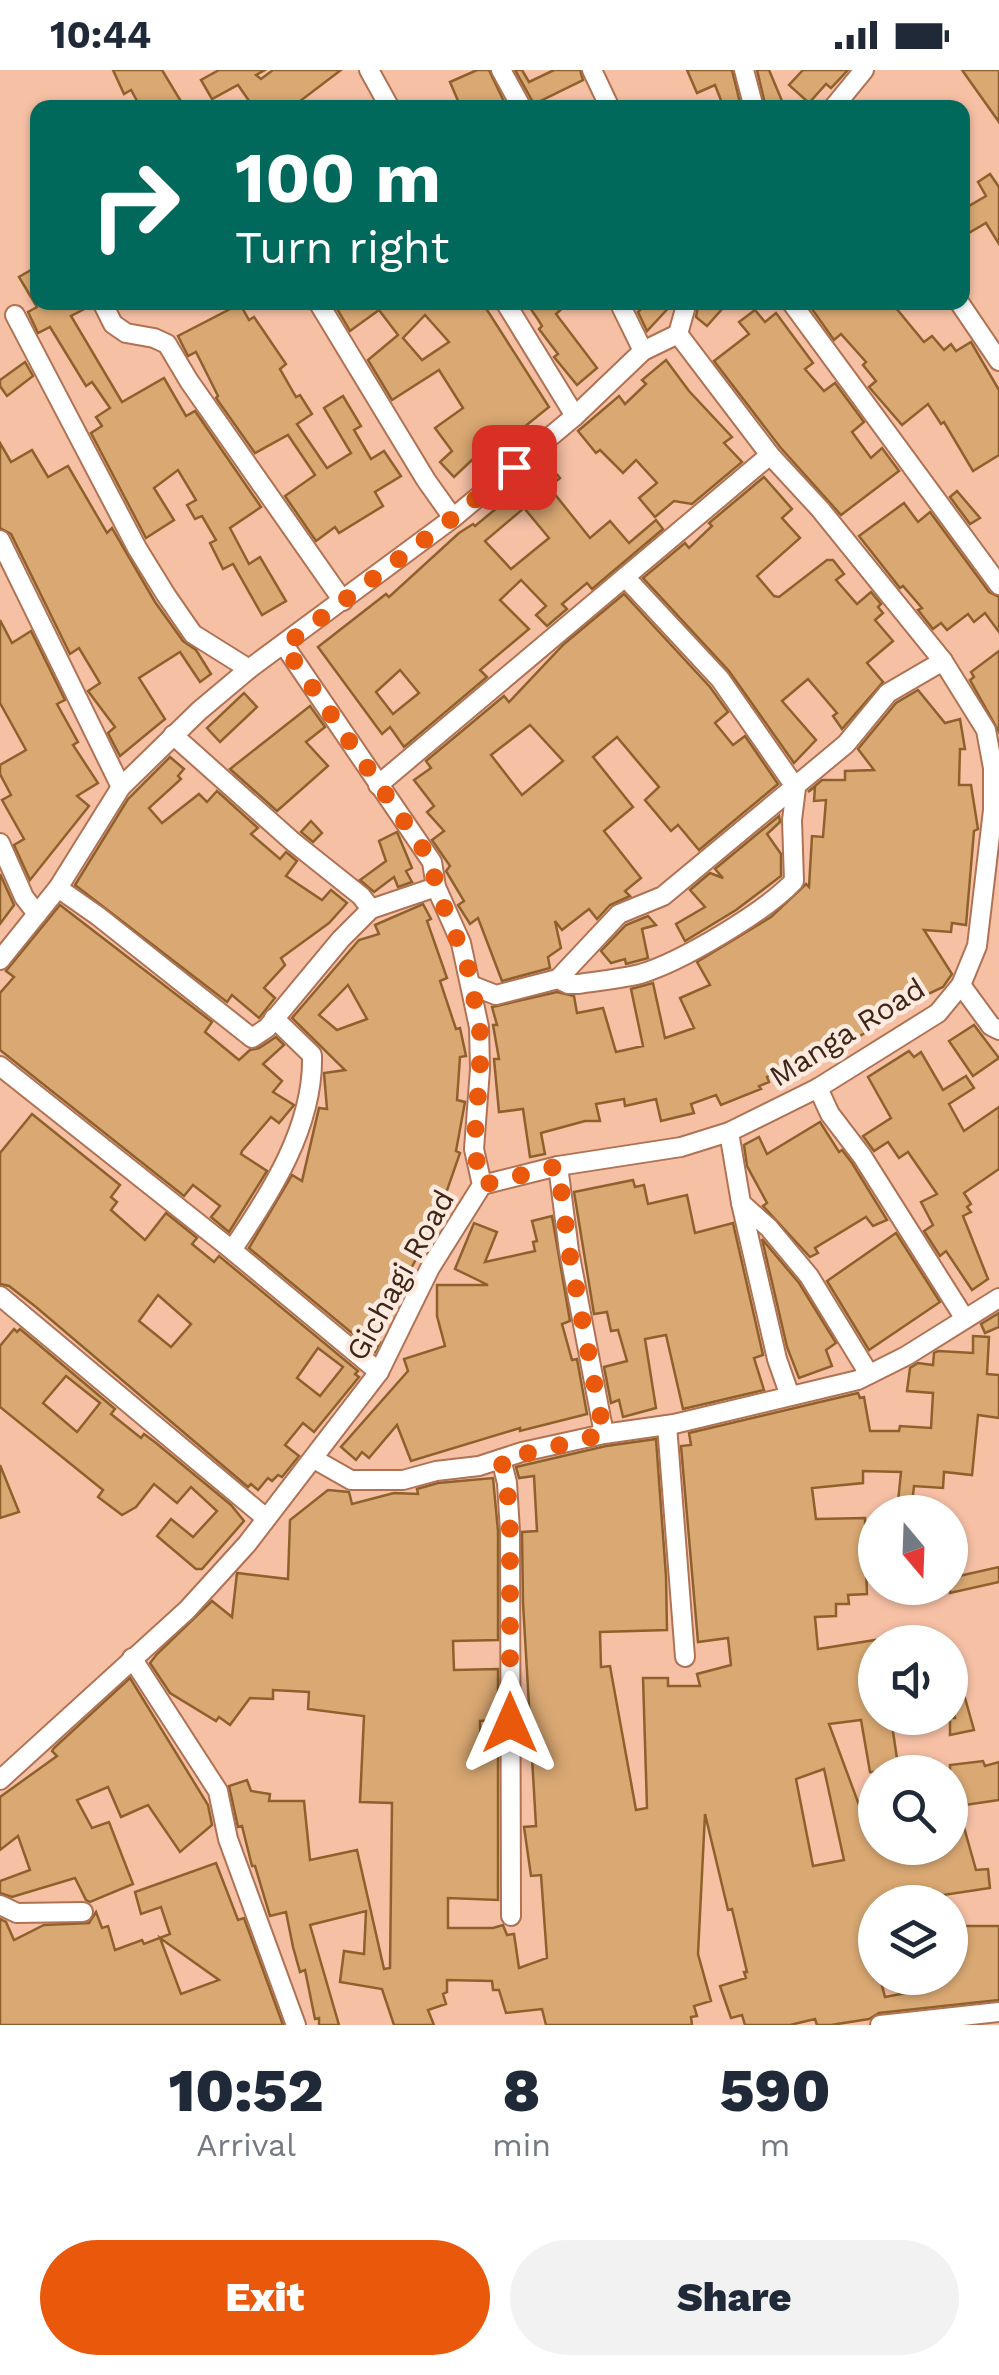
<!DOCTYPE html>
<html lang="en">
<head>
<meta charset="utf-8">
<style>
	:root { --surface:#fff; --page:#f2f2f3; --text:#1f2937; --muted:#747a83; --accent:#ea580c }
	body { margin:0; font-family:"Work Sans",sans-serif; background:var(--page); color:var(--text); height:100vh; display:flex; flex-direction:column; font-size:38px; white-space:nowrap }
	* { box-sizing:border-box; margin:0 }
	p { font-size:32px; color:var(--muted) }
	.icon { flex:none; width:55px; height:55px; fill:none; stroke:currentColor; stroke-width:2; stroke-linecap:round; stroke-linejoin:round }
	.map { position:relative; height:1955px; overflow:hidden }
	.side { display:flex; flex-direction:column; background:var(--surface); flex:1 }
	.side>* { flex:none }
	.top-card { position:absolute; left:30px; top:30px; width:940px; height:210px; border-radius:20px; box-shadow:0 2px 8px #0004; background:#00695c; color:#fff; overflow:hidden }
	.needle { width:65px; rotate:161deg }
	.controls { position:absolute; left:858px; top:1425px; display:grid; gap:20px }
	.controls a { display:grid; place-items:center; width:110px; height:110px; border-radius:50%; background:var(--surface); box-shadow:0 2px 8px #0004; font-size:50px }
	.pin { position:absolute; display:grid; place-items:center; width:85px; height:85px; color:#fff; margin:-42px; border-radius:20px; box-shadow:0 5px 15px #0006 }
	.me { position:absolute; width:110px; margin:-55px; rotate:0deg; stroke-linejoin:round; filter:drop-shadow(0 0 8px #0008) }
	.turn { display:flex; align-items:center; gap:35px; height:210px; padding:0 40px; font-size:45px }
	.turn .icon { width:130px; height:130px; stroke-width:2.5 }
	.turn b { display:block; font-size:70px; line-height:85px }
	.eta { display:flex; justify-content:space-evenly; align-items:center; height:170px; text-align:center }
	.eta b { font-size:60px; font-weight:800; line-height:70px }
	.primary-button { display:flex; gap:20px; margin-top:auto; padding:20px 40px }
	.primary-button a { flex:1; height:115px; border-radius:60px; background:var(--accent); color:#fff; font-size:40px; font-weight:800; line-height:115px; text-align:center }
	.primary-button a+a { background:var(--page); color:var(--text) }
	.status { display:flex; justify-content:space-between; align-items:center; height:70px; padding:0 50px; background:var(--surface); direction:ltr }
	.status svg { height:28px; fill:currentColor }
	.map>svg:first-child { display:block }
</style>
</head>
<body>
<div class="status"><b>10:44</b><svg viewBox="0 0 49 12"><path d="M0 12V9h3v3zM5 12V6h3v6zM10 12V3h3v9zM15 12V0h3v12zM26 1h20v11H26zM47 4h2v5h-2z"/></svg></div>
<div class="map">
<svg width="999" height="1955" viewBox="0 0 999 1955">
	<rect width="100%" height="100%" fill="#f6c0a5"/>
	<g fill="#d9a873" stroke="#8e612c" stroke-width="2.5" fill-rule="evenodd">
		<polygon points="113,0 162,0 185,38 141,38 131,20 124,24"/>
		<polygon points="219,0 265,0 256,5 261,9 273,0 341,0 291,38 254,38 238,15 212,29 201,10"/>
		<polygon points="477,0 489,0 507,38 461,38 450,12"/>
		<polygon points="515,0 522,0 529,12 554,0 580,0 583,10 534,34"/>
		<polygon points="687,0 732,0 741,37 724,38 715,15 697,23"/>
		<polygon points="757,0 769,0 785,38 766,38"/>
		<polygon points="803,0 848,0 831,18 826,14 809,33 789,15"/>
		<polygon points="962,0 999,0 999,52"/>
		<polygon points="990,104 999,117 999,174 986,153 967,164 962,156 962,140 986,126 978,112"/>
		<polygon points="38,196 38,232 90,232 90,236 71,246 122,332 164,308 186,346 195,341 261,437 230,458 249,494 260,487 286,531 262,545 233,494 223,499 210,473 216,470 202,446 195,449 187,435 196,430 178,400 154,418 174,450 146,468 91,363 102,356 96,347 110,338 92,312 86,316 50,257 38,263 28,242 37,237 19,207"/>
		<path d="M333,232H482L549,337L494,381L489,374L454,407L440,392L452,381L435,358L463,338L439,300L392,330L368,290L398,265L379,240L350,261ZM425,245L449,272L422,290L403,268Z"/>
		<polygon points="526,232 569,232 556,244 597,298 577,315 554,287 558,284 539,259 542,256 539,251"/>
		<polygon points="648,232 674,232 647,261 638,242"/>
		<polygon points="699,232 715,232 722,239 707,256 696,247"/>
		<polygon points="807,232 891,232 924,272 932,266 944,280 951,274 956,281 971,272 999,320 999,385 973,401 944,352 941,354 928,334 902,355 869,317 876,311 863,295 866,292 841,264 834,270"/>
		<polygon points="240,234 249,250 254,247 286,294 280,299 296,327 300,325 312,344 297,354 327,398 351,383 324,338 343,326 361,356 354,360 371,389 384,381 401,406 375,422 383,436 339,463 335,457 316,471 285,426 315,405 288,365 255,383 216,328 218,326 196,282 188,286 178,266"/>
		<polygon points="755,240 765,252 776,243 813,293 805,299 824,321 835,313 864,352 852,362 871,388 882,378 899,401 841,445 780,377 714,291 749,264 739,252"/>
		<polygon points="666,290 689,321 732,367 724,373 742,392 692,434 674,431 655,447 639,428 657,413 636,390 623,403 600,380 596,383 578,361 619,326 625,334 646,314 642,310"/>
		<polygon points="25,292 33,306 7,326 0,316 0,310"/>
		<polygon points="0,373 11,392 32,380 48,407 68,396 107,463 112,458 155,532 183,571 196,580 211,604 200,612 180,582 139,608 165,649 120,686 108,663 115,657 88,621 100,613 79,578 70,584 11,464 0,458"/>
		<path d="M549,395L560,408L549,417L590,468L610,451L629,473L656,450L663,459L592,519L587,513L562,534L567,539L547,556L536,545L546,536L521,510L500,530L529,559L480,600L487,607L404,677L390,657L382,664L318,577L386,524L389,527L459,463L473,454L475,456ZM524,438L549,468L511,499L485,471ZM400,600L419,623L393,644L376,622Z"/>
		<polygon points="764,407 792,439 782,448 800,468 757,506 774,526 779,527 827,490 833,490 844,504 836,510 857,534 871,522 881,534 878,537 883,543 875,550 893,571 867,593 883,612 842,659 833,646 837,643 808,609 782,631 816,670 794,693 729,601 643,508 685,473 689,478 712,456 709,453"/>
		<polygon points="957,421 980,448 970,454 950,427"/>
		<polygon points="904,433 918,452 930,442 989,522 999,527 999,562 985,543 974,552 968,544 947,560 941,553 933,559 918,540 922,538 903,516 900,518 859,466"/>
		<path d="M624,524L710,617L728,642L715,653L733,675L745,666L778,714L699,780L678,755L671,761L645,730L659,717L617,667L593,687L633,737L604,761L641,808L625,821L630,826L610,835L597,849L589,839L562,860L555,851L561,878L548,887L550,898L502,911L478,848L470,854L458,835L464,831L446,801L450,796L432,770L444,761L427,742L434,736L414,710L431,698L426,691L504,626L509,632L564,574ZM530,655L563,691L522,725L491,685Z"/>
		<polygon points="0,550 12,573 31,561 65,630 57,634 78,672 73,675 98,713 77,726 89,736 30,810 14,775 24,769 2,730 11,725 0,704 0,695 26,680 0,633"/>
		<polygon points="999,581 999,662 970,610 974,607 971,602"/>
		<polygon points="918,620 945,653 960,649 965,679 960,679 959,715 971,715 978,759 974,761 966,855 952,853 951,862 924,860 952,904 943,917 888,943 885,936 857,949 865,963 803,997 799,989 767,1007 769,1012 759,1016 761,1019 721,1035 716,1025 691,1034 694,1043 661,1051 656,1029 625,1036 624,1029 596,1034 600,1051 585,1051 541,1063 545,1084 530,1087 523,1039 499,1042 494,989 499,989 493,955 497,955 492,937 557,922 574,926 577,943 603,938 616,982 643,976 631,919 653,913 665,968 694,958 680,928 710,915 697,892 771,847 806,814 809,817 812,766 823,767 826,730 814,731 815,717 808,722 822,710 845,710 845,701 874,700 858,679 896,633"/>
		<polygon points="244,623 257,637 220,672 207,658"/>
		<polygon points="310,636 325,657 306,672 328,696 277,741 230,699"/>
		<polygon points="170,687 184,699 178,706 181,709 149,738 162,753 199,724 207,732 217,721 258,758 251,764 280,789 286,782 297,791 286,806 322,830 331,820 347,833 329,853 281,888 285,895 264,918 275,928 259,948 232,925 227,932 75,815 128,729"/>
		<polygon points="779,746 780,752 767,764 781,784 781,806 736,840 685,871 676,854 705,837 690,820 710,803 723,808 715,799"/>
		<polygon points="311,751 322,763 313,772 301,762"/>
		<polygon points="397,762 412,798 406,801 412,812 398,817 394,807 374,822 360,810 386,791 379,771"/>
		<polygon points="0,804 14,835 0,854"/>
		<path d="M423,834L431,849L427,851L447,908L440,911L456,959L460,958L466,986L460,987L457,1030L465,1032L456,1081L460,1083L435,1155L373,1267L380,1272L375,1282L249,1178L292,1105L302,1111L319,1038L327,1039L324,1003L345,1000L292,948L359,870L379,864L375,855ZM348,915L367,949L337,960L319,945Z"/>
		<polygon points="60,835 212,952 205,962 239,990 250,980 259,978 276,967 284,975 263,994 282,1011 273,1022 294,1035 279,1053 271,1047 242,1081 241,1084 267,1101 229,1162 211,1147 220,1136 193,1115 184,1126 0,980 0,923 14,907 6,901"/>
		<polygon points="648,846 656,855 642,859 648,888 626,894 625,889 611,893 601,881 626,855"/>
		<polygon points="974,955 999,988 973,1006 949,971"/>
		<polygon points="909,981 914,987 921,982 943,1020 966,1006 974,1018 949,1034 964,1061 999,1037 999,1099 964,1123 971,1134 967,1137 971,1142 963,1146 988,1209 972,1220 946,1181 940,1186 924,1161 933,1155 921,1132 937,1124 908,1082 899,1088 888,1072 874,1081 863,1066 891,1048 868,1007"/>
		<path d="M32,1044L120,1115L111,1127L117,1132L111,1140L145,1170L166,1143L197,1168L192,1174L214,1192L219,1186L358,1301L355,1304L359,1307L314,1362L303,1353L285,1375L299,1386L282,1407L278,1405L272,1411L268,1408L258,1420L251,1414L248,1417L36,1237L9,1216L0,1214V1083ZM158,1225L191,1254L171,1277L139,1251ZM318,1278L343,1297L320,1326L297,1308Z"/>
		<polygon points="820,1052 839,1082 842,1080 852,1093 887,1150 873,1156 866,1147 815,1178 818,1183 810,1187 763,1136 767,1133 747,1096 744,1075 759,1067 767,1084"/>
		<polygon points="633,1110 635,1117 644,1115 648,1134 687,1125 695,1163 733,1153 763,1285 754,1288 764,1320 683,1339 666,1265 645,1269 656,1338 623,1347 619,1330 611,1333 604,1297 627,1291 618,1260 611,1261 607,1242 594,1244 574,1122"/>
		<polygon points="552,1146 570,1251 562,1254 572,1290 577,1289 587,1344 520,1361 520,1358 411,1391 397,1355 369,1388 362,1382 356,1390 341,1377 408,1301 404,1289 445,1276 437,1246 437,1215 488,1215 455,1199 474,1153 497,1162 485,1192 535,1181 533,1172 537,1171 532,1151"/>
		<polygon points="896,1163 940,1232 869,1280 827,1211"/>
		<polygon points="762,1169 799,1213 836,1273 826,1280 832,1296 799,1308 787,1277"/>
		<polygon points="999,1243 999,1257 985,1263 981,1254"/>
		<path d="M14,1259L17,1262L20,1259L115,1339L111,1344L141,1368L144,1364L156,1373L231,1435L244,1451L202,1499H196L157,1466L171,1449L193,1467L217,1441L191,1417L177,1433L154,1414L136,1437L122,1445L98,1427L103,1420L0,1337V1276ZM66,1306L100,1333L77,1362L43,1333Z"/>
		<path d="M973,1266L989,1267L987,1304L999,1305V1348L978,1345L972,1405L944,1402L943,1418L914,1416L911,1442H897L901,1402L863,1401V1413L812,1418L816,1449L865,1448L866,1495L867,1524L848,1525L849,1534H836V1546L815,1547L818,1579L875,1570V1648H891L899,1702H870L861,1650L829,1654L875,1778H950V1695L983,1691L985,1696L999,1692V1730L958,1736L976,1800L988,1799L990,1818L943,1825L944,1832H875V1908H880L885,1927L927,1919L929,1908H950V1854L964,1853V1856H999V1930L879,1943L869,1949L831,1955H817L815,1949L790,1955H745L742,1945L731,1948L720,1916L746,1908L744,1902H747L732,1839L728,1840L705,1744L698,1884L711,1931L694,1936L697,1946L691,1947L692,1955H546L542,1939L506,1943L499,1920H493L492,1911L447,1910V1922L443,1924L446,1934L428,1940L434,1955H394L382,1919L340,1912L344,1881L364,1884L366,1841L310,1855L339,1955H319V1948L315,1949L305,1900L300,1902L293,1877L286,1842L270,1846L255,1796H252L242,1756L238,1757L229,1716L247,1710L251,1721L270,1724L269,1731H304L310,1790L357,1780L384,1899L390,1898L392,1733L360,1732L364,1646L308,1639L309,1622L273,1620V1629L250,1628L230,1655L219,1647L216,1651L170,1623L150,1593L157,1584L212,1531L232,1547L237,1503L288,1509L290,1450L328,1420L349,1422L352,1434L394,1423L418,1424L417,1419L438,1413L493,1408L498,1461V1570L453,1571L454,1600L498,1599V1650L480,1651L481,1686H498V1830L448,1828V1858H493L503,1855L507,1865L514,1864L519,1898L547,1888L541,1805L531,1806L524,1757L536,1756L523,1533L522,1462L537,1461L534,1406L519,1408L516,1397L606,1376L656,1369L666,1506L667,1560L600,1562L601,1597L610,1596L636,1740L647,1738L643,1608H668V1616H700L697,1604L731,1595L728,1568L698,1572L681,1376L691,1375L689,1363L858,1323L860,1328L864,1327L870,1361H899L900,1356L931,1358L933,1323L907,1321L910,1298L918,1293L933,1295L934,1283L938,1281L973,1283ZM824,1699L844,1790L813,1796L796,1709Z"/>
		<polygon points="0,1395 19,1442 0,1448"/>
		<polygon points="999,1497 999,1512 950,1523 950,1508"/>
		<polygon points="130,1608 208,1735 212,1755 180,1782 148,1735 121,1747 108,1717 77,1730 92,1758 109,1752 133,1814 90,1832 86,1830 75,1808 12,1827 0,1823 0,1811 30,1800 18,1766 0,1780 0,1727 57,1686 52,1681 54,1678"/>
		<polygon points="965,1628 974,1660 950,1665 950,1648 955,1648 951,1633"/>
		<path d="M216,1793L238,1850L244,1848L283,1955H0V1849L6,1852L14,1870L44,1855L89,1853L96,1842L102,1858L108,1856L115,1880L142,1870L144,1874L170,1864L161,1837L141,1844L135,1822ZM160,1868L219,1910L181,1924Z"/>
	</g>
	<g fill="none" stroke-linecap="round" stroke-linejoin="round">
		<defs>
			<g id="street">
				<polyline points="369,0 390,38"/>
				<polyline points="501,0 522,38"/>
				<polyline points="592,0 610,38"/>
				<polyline points="744,0 754,38"/>
				<polyline points="833,38 864,0"/>
				<polyline points="102,232 113,254 126,263 154,268 167,274 189,311 343,531"/>
				<polyline points="318,232 426,410 453,448"/>
				<polyline points="505,232 575,346"/>
				<polyline points="619,232 643,281"/>
				<polyline points="791,232 999,515"/>
				<polyline points="959,232 999,291"/>
				<polyline points="15,245 137,478 166,525 193,564 249,599"/>
				<polyline points="0,470 121,717"/>
				<polyline points="173,665 292,771 361,826 371,839"/>
				<polyline points="378,715 770,385"/>
				<polyline points="0,773 24,827 37,844"/>
				<polyline points="58,818 98,846 252,968 267,958 341,869 371,839 436,817"/>
				<polyline points="0,890 58,818 121,717 199,641 249,599 453,448 575,346 643,281 678,264 687,232"/>
				<polyline points="558,909 619,844 663,826 846,674 888,623 943,591"/>
				<polyline points="961,915 991,956 999,960"/>
				<path d="M473,916L496,925L558,909L568,914H578C598,911 620,909 640,904C681,892 765,842 794,811L792,750L796,718L720,609L625,507"/>
				<polyline points="0,996 232,1180 379,1302"/>
				<polyline points="818,1018 830,1044 862,1086 965,1249"/>
				<polyline points="729,1062 741,1133 769,1158 809,1206 869,1304"/>
				<polyline points="558,1096 569,1181 604,1364"/>
				<polyline points="482,1115 558,1096 681,1077 729,1062 818,1018 938,943 961,915 977,876 993,740 993,698 986,660 943,591 820,439 770,385 678,264"/>
				<polyline points="741,1133 777,1289 790,1326"/>
				<path d="M232,1180C271,1123 314,1056 312,985L274,948"/>
				<polyline points="0,1226 266,1448"/>
				<polyline points="667,1355 685,1587"/>
				<polyline points="314,1389 351,1410 403,1410 436,1401 479,1396 522,1382 604,1364 674,1354 858,1310 906,1286 999,1228"/>
				<polyline points="501,1389 507,1413 510,1461 511,1846"/>
				<polyline points="132,1588 218,1721 228,1769 296,1955"/>
				<polyline points="0,1710 187,1540 247,1474 379,1302 430,1198 482,1115 474,1079 480,999 479,957 461,873 436,817 432,792 284,575"/>
				<polyline points="0,1835 17,1843 83,1842"/>
				<polyline points="880,1955 999,1942"/>
			</g>
		</defs>
		<use href="#street" stroke="#b07253" stroke-width="22"/>
		<use href="#street" stroke="#fff" stroke-width="18"/>
	</g>
	<g fill="none" stroke-linecap="round" stroke-linejoin="round">
		<polyline stroke="#ea580c" stroke-width="18" stroke-dasharray="0 32.4" points="510,1653 510,1461 507,1412 501,1390 604,1364 569,1181 558,1096 482,1115 474,1079 480,998 480,957 467,894 436,817 432,792 284,576 453,448 514,397"/>
	</g>
	<g text-anchor="middle" dominant-baseline="central" stroke-width="9" stroke-linejoin="round" paint-order="stroke">
		<g font-size="30" fill="#3e2517" stroke="#ffeadf">
			<text transform="translate(847 962) rotate(-32)">Manga Road</text>
			<text transform="translate(400 1205) rotate(-61)">Gichagi Road</text>
		</g>
	</g>
</svg>
<div class="controls">
<a><svg class="needle" viewBox="-14 -14 28 28"><path d="M0-13l5 13h-10z" fill="#e53935"/><path d="M0 13l5-13h-10z" fill="#747a83"/></svg></a>
<a><svg class="icon" aria-label="sound" viewBox="0 0 24 24"><path d="M4 9h4l5-4v14l-5-4H4zM17 9q2 3 0 6"/></svg></a>
<a><svg class="icon" aria-label="search" viewBox="0 0 24 24"><circle cx="10" cy="10" r="6"/><path d="M15 15l6 6"/></svg></a>
<a><svg class="icon" aria-label="layers" viewBox="0 0 24 24"><path d="M12 4l9 5-9 5-9-5zM3 14l9 5 9-5"/></svg></a>
</div>
<div class="pin" style="left:514px;top:397px;background:#d93025"><svg class="icon" aria-label="arrive" viewBox="0 0 24 24"><path d="M6 21V4h12l-3 4 3 4H6"/></svg></div>
<svg class="me" style="left:510px;top:1653px" viewBox="-20 -20 40 40"><path d="M0-17L14 15 0 8-14 15z" fill="#ea580c" stroke="#fff" stroke-width="4"/></svg>
<div class="top-card">
<div class="turn"><svg class="icon" aria-label="right" viewBox="0 0 24 24"><path d="M7 20v-9h11M14 6l5 5-5 5"/></svg><div><b>100 m</b>Turn right</div></div>
</div>
</div>
<section class="side">
<div class="eta">
<div><b>10:52</b><p>Arrival</p></div>
<div><b>8</b><p>min</p></div>
<div><b>590</b><p>m</p></div>
</div>
<div class="primary-button"><a>Exit</a><a>Share</a></div>
</section>
</body>
</html>
